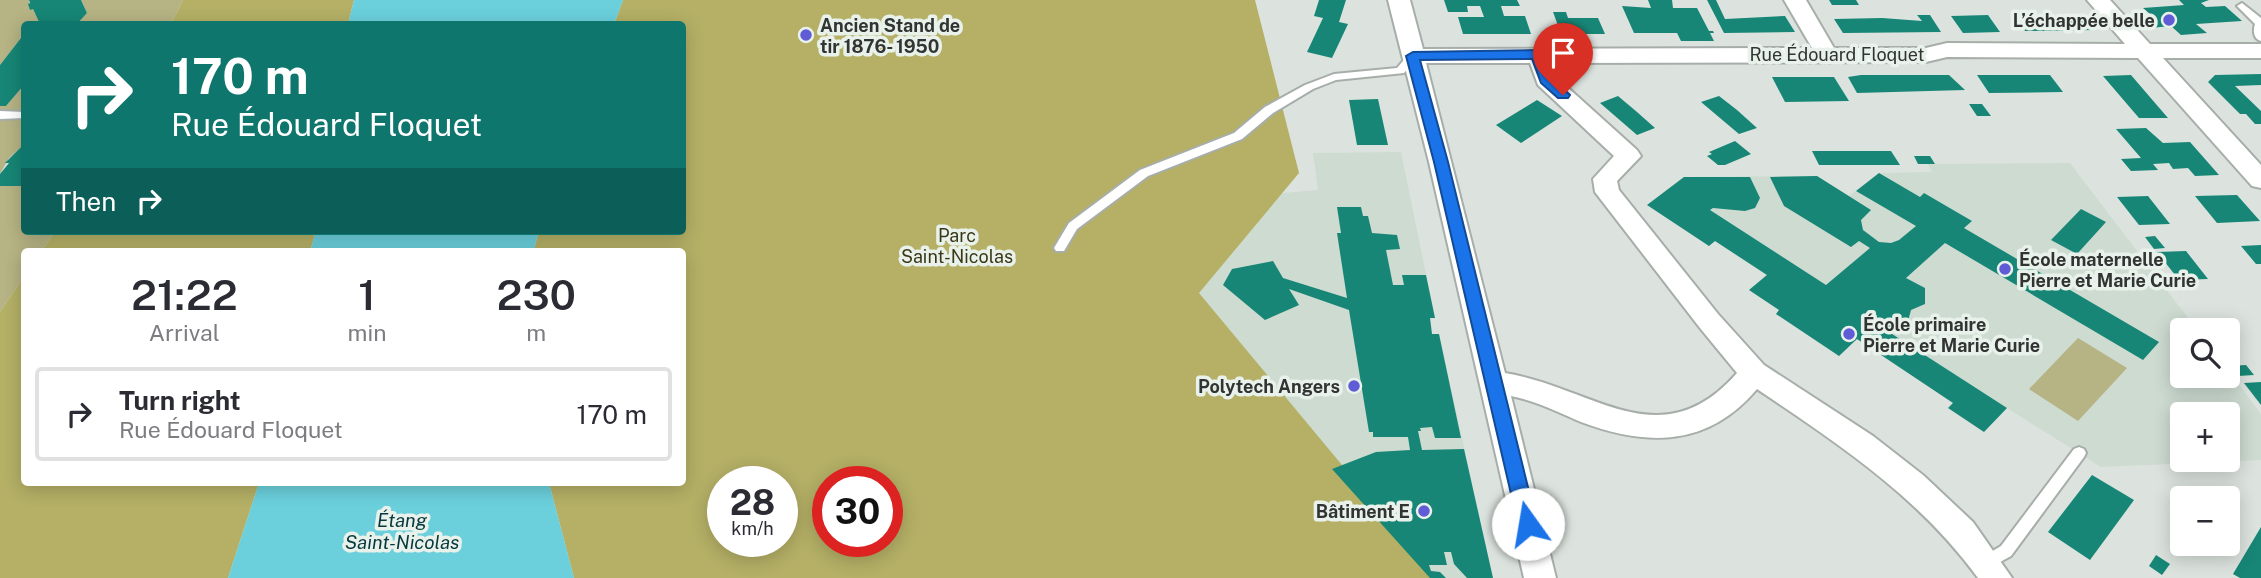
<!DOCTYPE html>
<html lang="en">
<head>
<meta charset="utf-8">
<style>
	:root { --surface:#fff; --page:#f7f7f7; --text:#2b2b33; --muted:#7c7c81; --line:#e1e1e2 }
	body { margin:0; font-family:"Public Sans",sans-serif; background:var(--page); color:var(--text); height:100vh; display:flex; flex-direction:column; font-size:26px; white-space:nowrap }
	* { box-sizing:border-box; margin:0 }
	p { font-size:23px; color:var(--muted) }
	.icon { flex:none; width:38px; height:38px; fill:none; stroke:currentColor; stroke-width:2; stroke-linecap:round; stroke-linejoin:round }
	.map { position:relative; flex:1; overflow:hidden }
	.panel { position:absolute; left:21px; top:248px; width:665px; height:238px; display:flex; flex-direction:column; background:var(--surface); border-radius:7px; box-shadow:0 4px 18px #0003 }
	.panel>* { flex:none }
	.banner { position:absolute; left:21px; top:21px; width:665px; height:214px; border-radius:7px; box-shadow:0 4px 18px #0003; background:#0f766e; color:#fff; overflow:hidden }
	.buttons { position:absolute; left:2170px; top:318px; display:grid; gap:14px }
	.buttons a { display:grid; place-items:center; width:70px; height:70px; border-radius:7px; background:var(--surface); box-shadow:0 4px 18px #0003; font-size:35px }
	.speed { position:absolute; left:707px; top:466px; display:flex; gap:14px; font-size:35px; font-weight:700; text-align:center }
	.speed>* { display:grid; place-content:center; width:91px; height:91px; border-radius:50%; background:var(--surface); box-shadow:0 4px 18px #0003; line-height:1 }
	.speed small { font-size:18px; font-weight:400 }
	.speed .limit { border:10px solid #d22; background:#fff; color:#111 }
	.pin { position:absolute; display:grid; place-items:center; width:60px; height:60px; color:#fff; margin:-72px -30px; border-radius:50% 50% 50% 0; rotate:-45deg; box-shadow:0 0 7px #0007 }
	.pin .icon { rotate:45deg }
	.me { position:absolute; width:77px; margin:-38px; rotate:347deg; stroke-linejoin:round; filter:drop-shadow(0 0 5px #0008) }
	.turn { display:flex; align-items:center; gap:24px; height:147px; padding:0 35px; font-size:32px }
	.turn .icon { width:91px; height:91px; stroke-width:2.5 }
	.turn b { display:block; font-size:49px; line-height:60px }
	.then { display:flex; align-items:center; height:66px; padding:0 35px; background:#0003; gap:14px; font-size:26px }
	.eta { display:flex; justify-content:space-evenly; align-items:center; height:119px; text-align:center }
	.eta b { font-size:42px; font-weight:600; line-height:49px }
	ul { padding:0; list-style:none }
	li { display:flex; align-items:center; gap:21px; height:94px; margin:0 14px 10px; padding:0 21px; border:4px solid var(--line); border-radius:7px }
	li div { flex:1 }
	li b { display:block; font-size:26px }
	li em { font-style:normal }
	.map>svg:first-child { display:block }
</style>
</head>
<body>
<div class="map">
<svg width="2261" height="578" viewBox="0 0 2261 578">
	<rect width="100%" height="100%" fill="#dce3de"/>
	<g fill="#cddbd1" fill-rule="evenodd">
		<polygon points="1401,152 1435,318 1430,319 1432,334 1439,334 1493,578 1430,578 1155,268 1284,193 1318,190 1313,153"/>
		<path d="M2070,163L2198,331H2182V376H2228V370L2261,414V460L2101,467L2007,408L1984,432L1948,408L1953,402L1857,339L1839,356L1776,314L1779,310L1749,290L1766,275L1715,241L1709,246L1647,205L1684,177L1817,176L1849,196L1879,173L1932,172L1928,164ZM2182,415H2228V460H2182Z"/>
	</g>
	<g fill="#b6b384">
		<polygon points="0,0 29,0 29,7 33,9 39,22 24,24 24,34 0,65"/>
		<polygon points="81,0 183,0 171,24 77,24 87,13"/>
		<polygon points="24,85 24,144 9,158 0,174 0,106 6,106"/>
		<polygon points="0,186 24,186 24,231 55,231 41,252 24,252 24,276 0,312"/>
		<polygon points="2078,338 2127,368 2078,421 2029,389"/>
	</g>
	<g fill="#b5b066" fill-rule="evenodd">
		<polygon points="183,0 354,0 348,24 171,24"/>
		<path d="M623,0H1255L1299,173L1199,293L1436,578H574L549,483H682V252H533L539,231H682V24H614ZM723,481H782V541H723ZM828,481H887V541H828Z"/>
		<polygon points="55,231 316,231 310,252 41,252"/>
		<polygon points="24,276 24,483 259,483 228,578 0,578 0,312"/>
	</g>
	<g fill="#6bd0dc">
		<polygon points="354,0 623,0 614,24 348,24"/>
		<polygon points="316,231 539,231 533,252 310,252"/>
		<polygon points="259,483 549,483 574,578 228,578"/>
	</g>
	<g fill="#178676">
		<polygon points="29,0 81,0 87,13 77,24 37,24 39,22 33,9 30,10 28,4 30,3"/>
		<polygon points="1319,0 1346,0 1339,22 1348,24 1332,58 1307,52 1323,18 1314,16"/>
		<polygon points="1444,0 1517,0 1520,6 1501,6 1504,16 1525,16 1531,34 1463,34 1458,17 1484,17 1480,6 1467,6 1468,12 1448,12"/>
		<polygon points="1648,0 1672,0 1673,8 1697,8 1709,31 1713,31 1714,33 1710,33 1714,41 1681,41 1677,33 1634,33 1622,6 1651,8"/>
		<polygon points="1707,0 1716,0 1725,19 1785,16 1795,32 1724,33"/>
		<polygon points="1829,0 1856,0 1859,5 1832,5"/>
		<polygon points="2179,0 2209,0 2201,3 2206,7 2225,6 2242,21 2196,24 2207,33 2181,35 2171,26 2150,28 2136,15 2150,14 2143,8 2184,5"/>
		<polygon points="1553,12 1566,12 1568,18 1598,18 1605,34 1573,34 1572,30 1560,31"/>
		<polygon points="2013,14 2083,16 2094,30 2025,31"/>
		<polygon points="1917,15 1930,15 1941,32 1843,33 1834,19 1882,18 1922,21"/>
		<polygon points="1988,15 2000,32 1963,33 1951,16"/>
		<polygon points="24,34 24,85 6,106 0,106 0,65"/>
		<polygon points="2261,74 2261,85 2235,86 2261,111 2261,124 2255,124 2246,114 2240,114 2208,82 2215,75"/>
		<polygon points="1861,75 1949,75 1965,90 1857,93 1848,77"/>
		<polygon points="1977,75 2050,75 2063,92 1989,93"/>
		<polygon points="2131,75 2149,96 2168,118 2139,118 2103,76"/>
		<polygon points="1772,77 1834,77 1849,101 1785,102"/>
		<polygon points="1618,96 1637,112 1655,128 1637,135 1600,103"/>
		<polygon points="1719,96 1737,110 1757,128 1739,134 1701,102"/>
		<polygon points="1378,99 1388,145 1357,145 1349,100"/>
		<polygon points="1537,100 1562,116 1521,143 1496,125"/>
		<polygon points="1969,104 1982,104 1991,116 1977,116"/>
		<polygon points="2146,128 2163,143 2190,142 2219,175 2195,176 2188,168 2173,169 2169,163 2153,164 2158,170 2131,171 2121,159 2141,158 2116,129"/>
		<polygon points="1735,141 1751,154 1725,165 1718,165 1707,156 1712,154 1709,152"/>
		<polygon points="24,144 24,186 0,186 0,174 9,163 5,163"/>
		<polygon points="1812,151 1891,151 1900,165 1819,165"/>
		<polygon points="1914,156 1930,156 1935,164 1918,164"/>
		<polygon points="1879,173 1920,197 1924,193 1972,221 1964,228 2159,342 2143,360 1945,243 1906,278 1925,288 1925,304 1911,310 1907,325 1889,332 2007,408 1984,432 1948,408 1953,403 1857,339 1839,356 1776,314 1779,310 1749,290 1767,275 1715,241 1709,246 1647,205 1684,177 1750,177 1760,198 1755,208 1745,211 1713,208 1710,210 1826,285 1870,248 1859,241 1851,247 1784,206 1770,177 1817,176 1871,210 1861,220 1863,230 1879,242 1891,243 1899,240 1916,226 1856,191"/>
		<polygon points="2237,195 2260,221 2217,223 2195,196"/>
		<polygon points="2148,196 2170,224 2139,225 2117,197"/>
		<polygon points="1337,207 1361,207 1363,216 1368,216 1372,233 1397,235 1400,249 1386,250 1393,285 1404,285 1402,275 1426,275 1435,318 1430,318 1432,334 1439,334 1461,438 1435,438 1432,427 1420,428 1421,431 1418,431 1422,450 1464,449 1493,578 1467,578 1454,564 1451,552 1444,552 1447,565 1429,565 1431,571 1440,572 1446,578 1430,578 1332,469 1376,452 1410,450 1408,437 1373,437 1373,432 1369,432 1349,310 1289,289 1299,305 1265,320 1223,285 1232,269 1273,261 1283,278 1347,298 1337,233 1341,233"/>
		<polygon points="2081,209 2106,222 2077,254 2051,240"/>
		<polygon points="2155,236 2165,248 2154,249 2145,237"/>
		<polygon points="2261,245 2261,264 2256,264 2241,246"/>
		<polygon points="2186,251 2208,279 2179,280 2157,252"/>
		<polygon points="2246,365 2254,375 2238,376 2230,366"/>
		<polygon points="2261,382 2261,405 2244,383"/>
		<polygon points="2092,475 2134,500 2090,560 2048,532"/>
		<polygon points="2261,527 2261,578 2240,578 2233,574"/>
		<polygon points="2156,555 2170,564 2162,575 2149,566"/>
	</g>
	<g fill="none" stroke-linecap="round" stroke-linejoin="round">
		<defs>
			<g id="lane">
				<path d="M2242,3L2261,18V41C2253,39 2253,30 2255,24L2237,6Z"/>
				<polygon points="1413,53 1418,56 1404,73 1336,80 1313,89 1273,113 1242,139 1148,176 1077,229 1064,251 1056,251 1054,248 1069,223 1140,170 1234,133 1265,107 1305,85 1334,74 1397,68 1409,54"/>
				<polygon points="0,111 24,112 24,118 0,119"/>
				<polygon points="2079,447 2084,449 2086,453 2084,457 2011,556 1993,566 1979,564 1977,559 1979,554 1991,552 2001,546 2074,449"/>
			</g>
			<path id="street" d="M1388,0H1410L1423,49L1812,48L1784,0H1806L1834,48H1926L1947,43L2125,44L2087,0H2110L2150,44H2261V58H2163L2261,165V188L2252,186L2138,58L1947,57L1926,62L1552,63L1556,77L1637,150L1641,156L1617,181L1619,190L1718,314L1764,365L1873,436L1923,475L1973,522L2012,578H1978C1918,496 1840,445 1757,389C1708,447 1648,447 1581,422C1558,412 1536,401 1511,396L1556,578H1524L1429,162ZM1426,63H1530L1538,85L1614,156L1593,179L1595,192L1700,328L1737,373C1661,460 1593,387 1505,373Z"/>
		</defs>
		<use href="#lane" stroke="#a7aea9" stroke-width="4"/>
		<use href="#street" stroke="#a7aea9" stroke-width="4"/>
		<use href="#lane" fill="#fff" fill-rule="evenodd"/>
		<use href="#street" fill="#fff" fill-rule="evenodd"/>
	</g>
	<polygon fill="#1a73e8" stroke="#114b97" stroke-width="2" points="1538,50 1544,54 1552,78 1570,95 1568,98 1558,98 1541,83 1532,59 1420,60 1448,162 1537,524 1534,530 1528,533 1521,530 1518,524 1434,162 1406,56 1413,52"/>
	<g fill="#605cd5" stroke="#e9f1eb" stroke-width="2.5">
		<circle cx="2169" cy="20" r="7"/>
		<circle cx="806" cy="35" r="7"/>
		<circle cx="2005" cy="269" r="7"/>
		<circle cx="1849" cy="334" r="7"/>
		<circle cx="1354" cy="386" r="7"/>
		<circle cx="1424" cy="511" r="7"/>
	</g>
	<g text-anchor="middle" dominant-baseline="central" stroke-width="7" stroke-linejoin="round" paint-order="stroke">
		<g font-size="18" font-weight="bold" fill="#313432" stroke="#e9f1eb" text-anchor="end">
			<text x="2155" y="20">L’échappée belle</text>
			<text x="820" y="25" text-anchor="start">Ancien Stand de<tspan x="820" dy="21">tir 1876- 1950</tspan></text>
			<text x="2019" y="259" text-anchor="start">École maternelle<tspan x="2019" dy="21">Pierre et Marie Curie</tspan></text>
			<text x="1863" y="324" text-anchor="start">École primaire<tspan x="1863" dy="21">Pierre et Marie Curie</tspan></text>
			<text x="1340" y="386">Polytech Angers</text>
			<text x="1410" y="511">Bâtiment E</text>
		</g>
		<g font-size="18" fill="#313432" stroke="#e9f1eb">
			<text x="1837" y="54">Rue Édouard Floquet</text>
		</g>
		<g font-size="18" fill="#3a3716" stroke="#e9f1eb">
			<text x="957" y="235">Parc<tspan x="957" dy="21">Saint-Nicolas</tspan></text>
		</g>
		<g font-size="19" font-style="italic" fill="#06383d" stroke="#e9f1eb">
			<text x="402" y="520">Étang<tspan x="402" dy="22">Saint-Nicolas</tspan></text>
		</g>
	</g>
</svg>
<div class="buttons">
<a><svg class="icon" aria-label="search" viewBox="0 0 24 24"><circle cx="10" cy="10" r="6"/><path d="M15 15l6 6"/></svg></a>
<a>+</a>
<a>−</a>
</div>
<div class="speed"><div>28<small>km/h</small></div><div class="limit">30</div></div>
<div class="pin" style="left:1563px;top:95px;background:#d93025"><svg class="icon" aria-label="arrive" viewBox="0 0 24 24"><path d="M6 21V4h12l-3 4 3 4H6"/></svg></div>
<svg class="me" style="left:1528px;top:524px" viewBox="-20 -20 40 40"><circle r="19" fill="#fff"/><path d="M0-13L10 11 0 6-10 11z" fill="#1a73e8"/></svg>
<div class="banner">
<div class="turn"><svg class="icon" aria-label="right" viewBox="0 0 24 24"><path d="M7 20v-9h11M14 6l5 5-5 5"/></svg><div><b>170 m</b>Rue Édouard Floquet</div></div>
<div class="then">Then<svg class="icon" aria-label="right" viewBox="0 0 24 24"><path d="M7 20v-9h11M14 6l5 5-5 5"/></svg></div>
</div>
<section class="panel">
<div class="eta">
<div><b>21:22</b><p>Arrival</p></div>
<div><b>1</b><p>min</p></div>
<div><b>230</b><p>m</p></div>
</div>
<ul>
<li><svg class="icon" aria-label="right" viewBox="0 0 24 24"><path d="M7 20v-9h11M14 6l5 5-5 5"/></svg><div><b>Turn right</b><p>Rue Édouard Floquet</p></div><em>170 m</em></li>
</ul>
</section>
</div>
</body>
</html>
